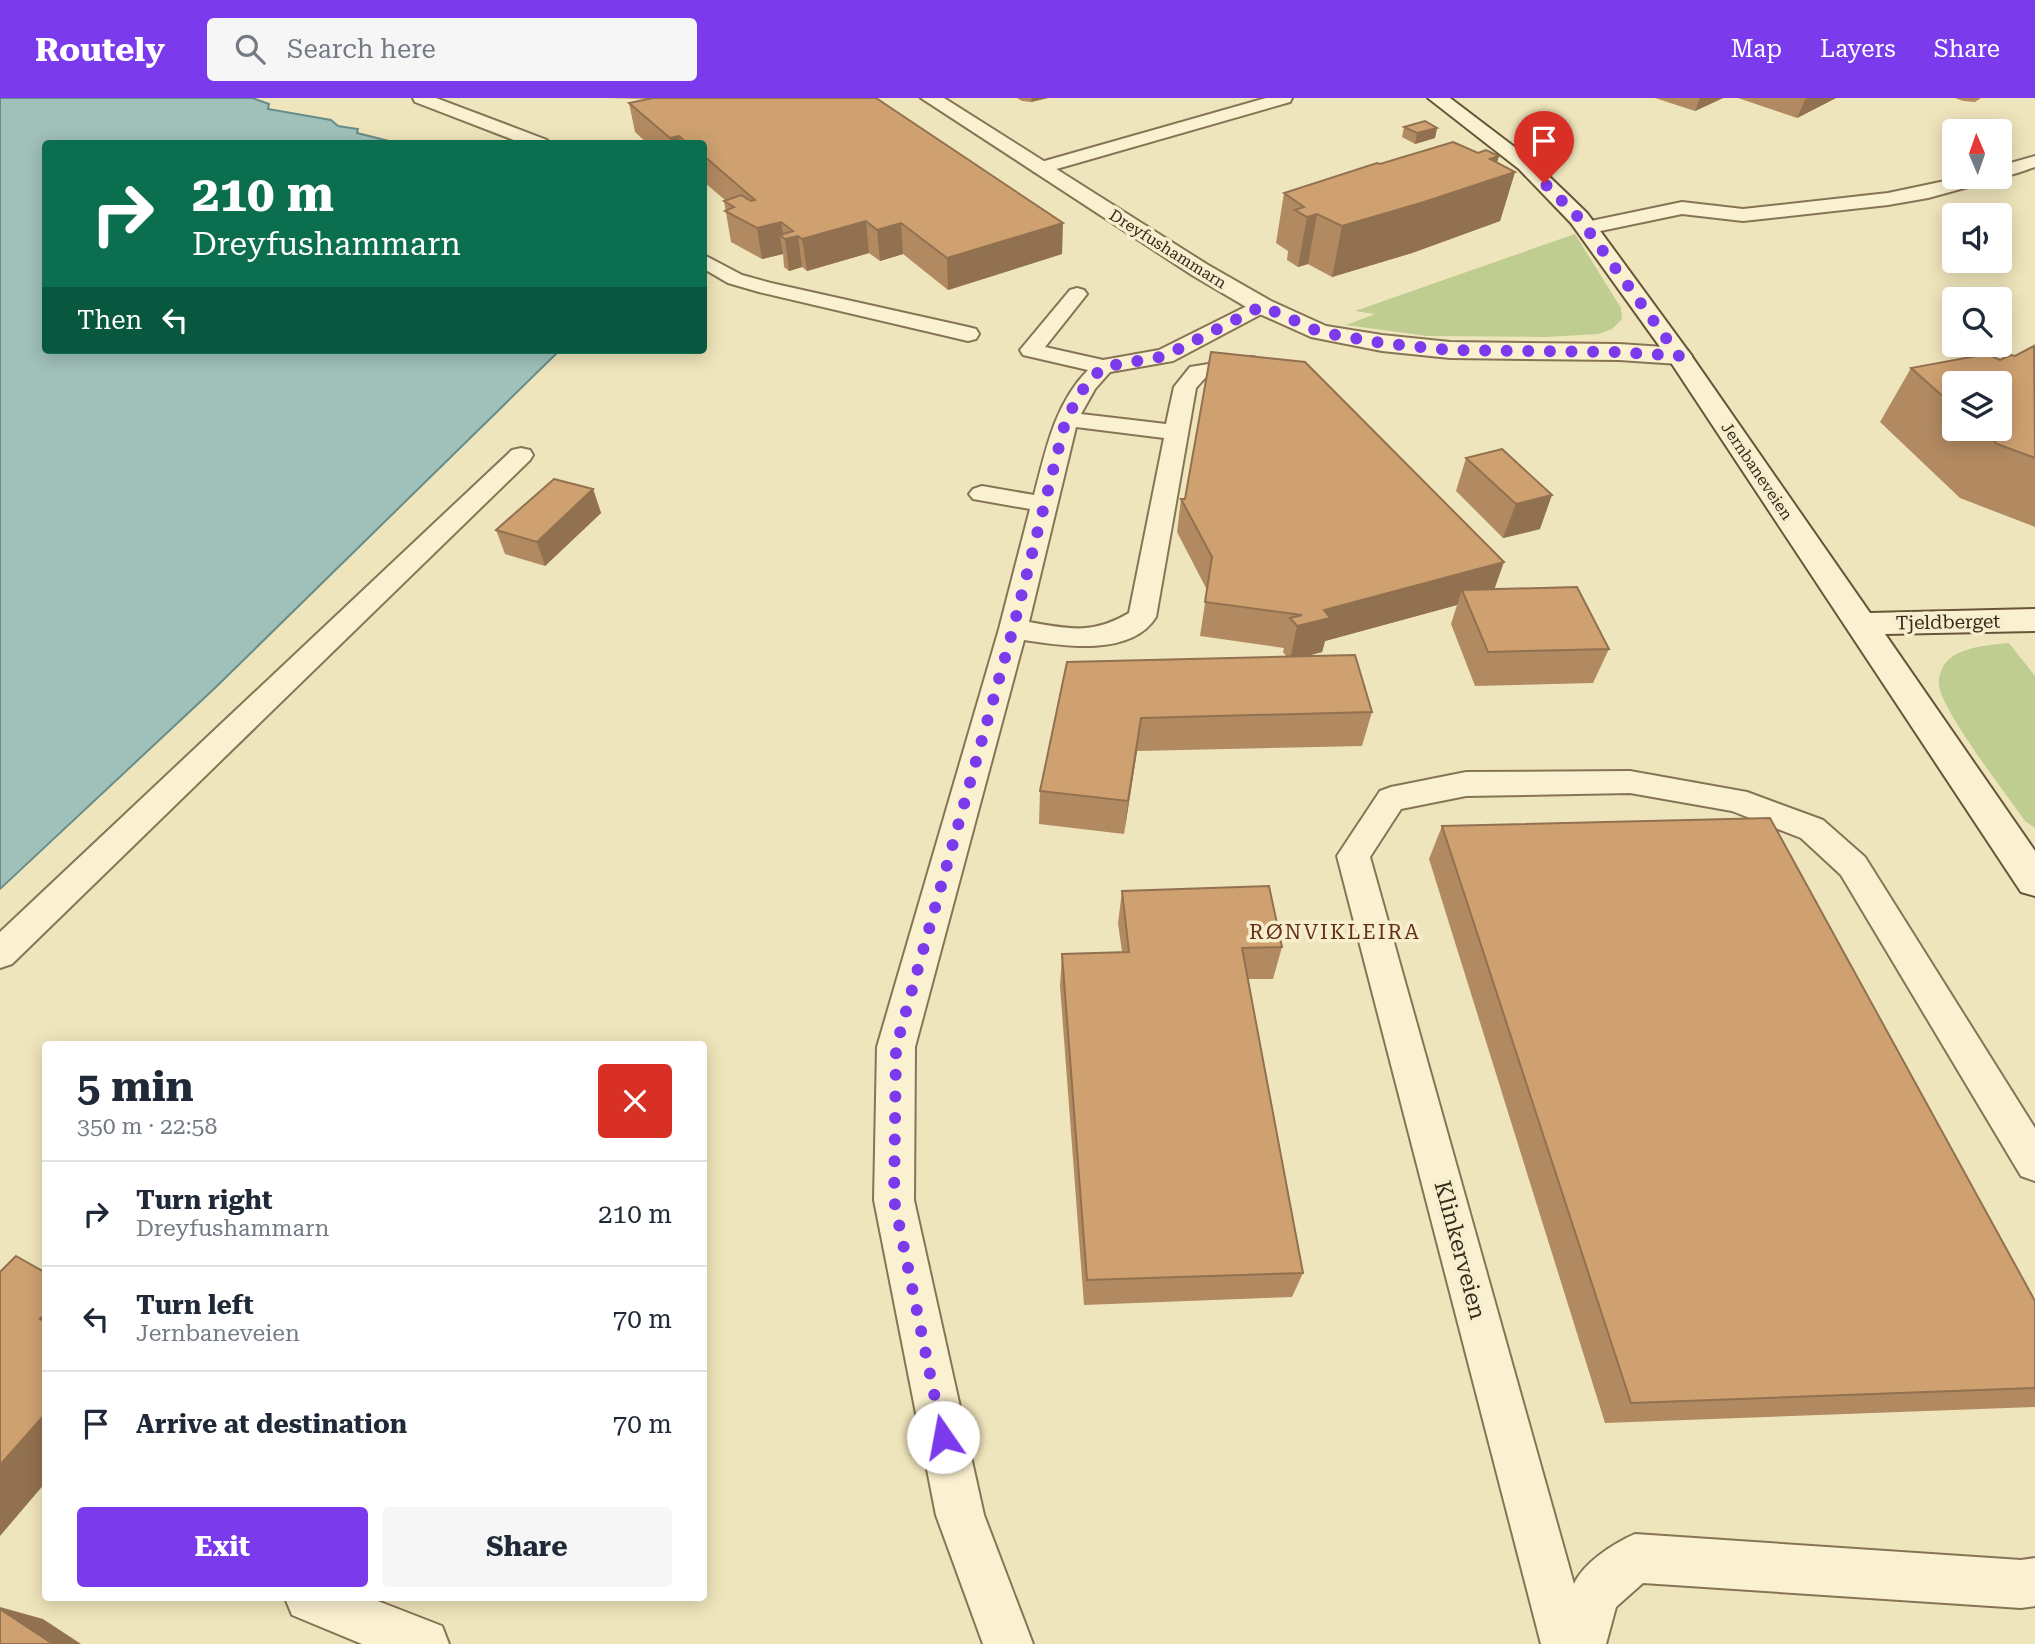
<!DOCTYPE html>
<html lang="en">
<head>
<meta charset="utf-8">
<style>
	:root { --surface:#fff; --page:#f6f6f7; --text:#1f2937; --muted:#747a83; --line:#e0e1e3; --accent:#7c3aed }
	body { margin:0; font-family:"Roboto Serif",serif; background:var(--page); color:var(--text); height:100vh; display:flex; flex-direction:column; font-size:26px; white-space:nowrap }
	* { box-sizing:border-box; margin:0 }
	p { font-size:23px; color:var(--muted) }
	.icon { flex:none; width:38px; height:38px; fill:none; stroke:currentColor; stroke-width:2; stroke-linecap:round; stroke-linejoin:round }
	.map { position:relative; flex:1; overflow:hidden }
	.drawer { position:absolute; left:42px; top:943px; width:665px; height:560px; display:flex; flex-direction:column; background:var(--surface); border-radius:7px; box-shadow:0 4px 18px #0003 }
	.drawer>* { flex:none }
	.guide { position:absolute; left:42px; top:42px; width:665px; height:214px; border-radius:7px; box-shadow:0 4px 18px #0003; background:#0b6e4f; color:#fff; overflow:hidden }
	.needle { width:46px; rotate:358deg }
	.controls { position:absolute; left:1942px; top:21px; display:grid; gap:14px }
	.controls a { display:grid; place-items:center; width:70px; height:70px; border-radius:7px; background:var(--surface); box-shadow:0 4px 18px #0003; font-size:35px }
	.pin { position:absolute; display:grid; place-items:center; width:60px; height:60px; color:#fff; margin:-72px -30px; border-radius:50% 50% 50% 0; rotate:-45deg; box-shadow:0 0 7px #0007 }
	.pin .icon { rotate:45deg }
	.me { position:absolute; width:77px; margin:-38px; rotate:348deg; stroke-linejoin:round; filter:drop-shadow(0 0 5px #0008) }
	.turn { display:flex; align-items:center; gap:24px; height:147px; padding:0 35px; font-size:32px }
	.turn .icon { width:91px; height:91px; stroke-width:2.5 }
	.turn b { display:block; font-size:49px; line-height:60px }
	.then { display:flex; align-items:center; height:66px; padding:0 35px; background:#0003; gap:14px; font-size:26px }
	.round { display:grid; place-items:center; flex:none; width:74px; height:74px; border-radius:7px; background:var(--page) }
	.summary { display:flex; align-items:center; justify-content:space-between; height:119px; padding:0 35px }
	h1 { font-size:42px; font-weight:700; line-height:52px }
	.action { display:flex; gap:14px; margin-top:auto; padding:14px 35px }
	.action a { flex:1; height:80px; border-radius:7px; background:var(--accent); color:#fff; font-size:28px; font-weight:700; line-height:80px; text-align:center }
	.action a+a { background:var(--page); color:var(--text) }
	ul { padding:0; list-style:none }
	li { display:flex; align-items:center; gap:21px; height:105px; padding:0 35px; border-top:2px solid var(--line) }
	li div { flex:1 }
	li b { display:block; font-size:26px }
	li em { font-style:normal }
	header { display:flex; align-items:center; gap:42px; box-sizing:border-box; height:98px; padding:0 35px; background:var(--accent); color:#fff }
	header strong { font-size:33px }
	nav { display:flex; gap:38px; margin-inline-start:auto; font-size:24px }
	.search { width:490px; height:63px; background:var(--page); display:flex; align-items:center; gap:18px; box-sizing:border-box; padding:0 24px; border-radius:7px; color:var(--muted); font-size:26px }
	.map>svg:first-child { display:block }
</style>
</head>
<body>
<header>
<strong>Routely</strong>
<div class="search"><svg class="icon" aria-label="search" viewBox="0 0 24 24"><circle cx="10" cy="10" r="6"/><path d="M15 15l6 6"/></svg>Search here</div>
<nav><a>Map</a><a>Layers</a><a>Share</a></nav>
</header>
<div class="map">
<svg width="2035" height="1546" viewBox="0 0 2035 1546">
	<rect width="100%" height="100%" fill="#efe5bc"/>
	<g fill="#c0cd90">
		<polygon points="1575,136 1621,210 1622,221 1612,231 1599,236 1546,239 1427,238 1346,227 1375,216 1355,213"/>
		<path d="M2009,545L2035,578V730L2025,723C2007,697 1941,612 1939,587C1938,583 1940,575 1942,571C1951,549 1989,547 2009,545Z"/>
	</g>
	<polygon fill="#a0c0ba" stroke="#688d88" stroke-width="2" points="0,0 252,0 269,6 268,11 331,22 338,28 358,31 357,35 397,45 46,46 46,252 560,252 216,589 0,791"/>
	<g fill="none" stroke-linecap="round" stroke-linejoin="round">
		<defs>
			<g id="lane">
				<polygon points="413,0 436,0 547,42 549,46 524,46 415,4"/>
				<polygon points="1266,0 1292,0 1290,4 1046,74 1034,74 1031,70 1034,66"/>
				<path d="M2035,58V69C2023,73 2009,79 1997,79H2000V68Z"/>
				<polygon points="1964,79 1993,79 1990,83 1928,100 1888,107 1743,123 1682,116 1586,136 1576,130 1586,124 1682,104 1743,111 1888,95"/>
				<polygon points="704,157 742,177 771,185 968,229 976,231 979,236 976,241 968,243 759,194 728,185 704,171"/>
				<path d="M1077,190L1084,192L1087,196L1045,249L1103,262L1159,252L1255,204H1269L1273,208L1269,212L1173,263L1110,274L1095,291L1081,316L1166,326L1174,289L1190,269L1252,259L1260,261L1263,266L1260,271L1205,280L1196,290L1156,519C1131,559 1063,548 1024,542L915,949L914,1102L984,1417L1033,1546H983L936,1417L874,1102L877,949L999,531L1030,411L973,401L969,396L973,391L982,388L1034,397C1046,352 1054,307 1088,272L1023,257L1020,252L1070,192ZM1076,329L1164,340L1129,515C1092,537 1069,531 1029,524Z"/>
				<polygon points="521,350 530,352 533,357 530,362 12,866 0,870 0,834 512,352"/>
				<path d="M1630,673L1747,694L1823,722L1865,759L2035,1030V1083L2021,1078L1841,777L1801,740L1732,713L1630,695L1466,698L1401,711L1370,759L1574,1486C1583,1465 1614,1445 1635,1436L2021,1462L2035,1460V1508L2021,1510L1643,1485L1616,1509L1606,1546H1541L1337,758L1380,693L1391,689L1466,674Z"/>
				<polygon points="285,1500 370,1500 442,1528 449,1546 362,1546 292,1517"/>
			</g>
			<polygon id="street" points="921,0 944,0 1208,167 1271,203 1326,228 1382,237 1450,244 1619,246 1679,250 1688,253 1692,258 1688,263 1679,266 1619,262 1450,260 1382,253 1311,239 1253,213 1192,177"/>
			<polygon id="secondary" points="1428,0 1450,0 1533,63 1587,115 1688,253 1870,515 2035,511 2035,533 1885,536 2035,753 2035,798 2021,794 1668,260 1571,125 1519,71"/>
		</defs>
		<use href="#lane" stroke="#877455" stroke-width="4"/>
		<use href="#street" stroke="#877455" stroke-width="4"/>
		<use href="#secondary" stroke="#685539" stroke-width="4"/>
		<use href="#lane" fill="#faf1d0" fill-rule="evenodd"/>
		<use href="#street" fill="#faf1d0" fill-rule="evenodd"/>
		<use href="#secondary" fill="#faf1d0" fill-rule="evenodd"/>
	</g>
	<g fill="#b28a61" fill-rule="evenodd">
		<polygon points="605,0 876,0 1062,156 948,192 903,156 880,163 869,155 807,173 802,169 789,173 784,169 783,156 762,161 731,144 724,103 726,103 704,84 704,46 648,46 635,34 629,5 650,1"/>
		<polygon points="1017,0 1048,0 1031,4 1022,3"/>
		<polygon points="1655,0 1723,0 1695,13"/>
		<polygon points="1738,0 1836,0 1797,20"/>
		<polygon points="1955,0 1981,0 1975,4 1963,3"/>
		<polygon points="1404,29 1437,30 1435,40 1415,46 1402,39"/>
		<polygon points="1497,65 1515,74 1500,123 1412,155 1332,179 1308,166 1298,169 1287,162 1288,153 1276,145 1284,95 1380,66"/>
		<path d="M2035,248V429L1960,400L1880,324L1911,270L2000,262L2015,258ZM1955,285L2000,331H1955Z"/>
		<polygon points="1502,351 1540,431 1503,440 1456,393 1466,360"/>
		<polygon points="593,391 601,415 545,468 505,456 496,432"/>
		<polygon points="1181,401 1494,491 1609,551 1593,585 1475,588 1451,526 1457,507 1325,543 1322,554 1304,559 1372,614 1362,648 1137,653 1124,736 1039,726 1040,693 1067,564 1287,559 1283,554 1284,550 1200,538 1207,492 1177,434"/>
		<polygon points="1442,728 2035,1203 2035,1309 1605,1325 1429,761"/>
		<polygon points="1122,793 1282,849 1273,881 1248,881 1303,1175 1292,1199 1084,1207 1060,888 1062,856 1122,854 1118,825"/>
	</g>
	<g fill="#91714f">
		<polygon points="1032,0 1048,0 1031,4"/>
		<polygon points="1700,0 1723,0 1695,13"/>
		<polygon points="1806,0 1836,0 1797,20"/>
		<polygon points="1437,30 1435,40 1415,46 1417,35"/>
		<polygon points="679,38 681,46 671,46 670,40"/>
		<polygon points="1499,58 1492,81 1515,74 1500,123 1412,155 1332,179 1342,128 1490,61"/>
		<polygon points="1317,116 1308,166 1298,169 1307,119"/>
		<polygon points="866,123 869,155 807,173 802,141"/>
		<polygon points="781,124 784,141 780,137 783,156 762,161 757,130"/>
		<polygon points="901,125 903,156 880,163 877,132"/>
		<polygon points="1063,125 1062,156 948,192 947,160"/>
		<polygon points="798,138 802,169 789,173 785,141"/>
		<polygon points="593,391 601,415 545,468 537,444"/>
		<polygon points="1552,397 1540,431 1503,440 1516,406"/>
		<polygon points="1504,464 1492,498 1462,492 1457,507 1325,543 1322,554 1290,562 1297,528 1324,512"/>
		<polygon points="1141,620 1137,653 1124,736 1128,703"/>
		<polygon points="46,1215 46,1224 40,1221"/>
		<polygon points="46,1315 46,1384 0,1438 0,1367"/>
		<polygon points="0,1509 43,1521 81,1546 53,1546 0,1511"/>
	</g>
	<g fill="#cfa171" stroke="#91714f" stroke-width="2">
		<polygon points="653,0 876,0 1063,125 947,160 901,125 877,132 866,123 802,141 798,138 785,141 780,137 793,133 781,124 757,130 725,113 734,109 724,103 741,97 751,103 755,102 704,58 704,46 688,46 679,38 670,40 629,5"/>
		<polygon points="1425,23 1437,30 1417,35 1404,29"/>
		<polygon points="1453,44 1478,55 1486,52 1499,58 1490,61 1515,74 1424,104 1342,128 1317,116 1307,119 1295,112 1304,109 1284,95 1377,65 1380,66"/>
		<polygon points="2034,248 2035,360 1997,346 1980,331 2000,331 2000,285 1955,285 1955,309 1911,270 1987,256 2000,262 2011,257 2015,258"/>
		<polygon points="1211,254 1305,264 1504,464 1324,512 1330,520 1297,528 1290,520 1302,517 1205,504 1212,459 1181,401 1185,401"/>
		<polygon points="1502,351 1552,397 1516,406 1466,360"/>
		<polygon points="554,381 593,391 537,444 496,432"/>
		<polygon points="1577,489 1609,551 1488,554 1462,492"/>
		<polygon points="1355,557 1372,614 1141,620 1128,703 1040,693 1067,564"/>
		<polygon points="1770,720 2035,1203 2035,1290 1631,1305 1442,728"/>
		<polygon points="1269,788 1282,849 1242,850 1303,1175 1087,1182 1062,856 1129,854 1122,793"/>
		<polygon points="16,1158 46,1175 46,1215 40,1221 46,1224 46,1315 0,1367 0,1174"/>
		<polygon points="0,1511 53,1546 0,1546"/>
	</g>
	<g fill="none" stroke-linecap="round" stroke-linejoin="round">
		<polyline stroke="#7c3aed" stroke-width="12" stroke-dasharray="0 21.6" points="943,1339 894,1102 896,949 1013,531 1066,321 1085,288 1103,269 1165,258 1262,208 1320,234 1382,245 1450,252 1619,254 1679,258 1579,120 1544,85"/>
	</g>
	<g text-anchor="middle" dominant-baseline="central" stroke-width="7" stroke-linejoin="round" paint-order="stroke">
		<g font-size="16" fill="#362a1b" stroke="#f6eecc">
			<text transform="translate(1168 151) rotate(32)">Dreyfushammarn</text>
			<text transform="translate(1757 373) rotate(56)">Jernbaneveien</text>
		</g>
		<g font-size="19" fill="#362a1b" stroke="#f6eecc">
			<text transform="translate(1948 524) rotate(-1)">Tjeldberget</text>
		</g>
		<g font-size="21" letter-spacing="2" fill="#642f19" stroke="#f6eecc">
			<text x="1335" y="834">RØNVIKLEIRA</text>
		</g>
		<g font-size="23" fill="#362a1b" stroke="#f6eecc">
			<text transform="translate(1460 1152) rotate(75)">Klinkerveien</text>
		</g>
	</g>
</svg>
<div class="controls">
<a><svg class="needle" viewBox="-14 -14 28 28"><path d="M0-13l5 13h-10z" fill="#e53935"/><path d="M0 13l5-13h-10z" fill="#747a83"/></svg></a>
<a><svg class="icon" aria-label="sound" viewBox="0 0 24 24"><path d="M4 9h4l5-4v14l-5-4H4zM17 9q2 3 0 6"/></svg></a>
<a><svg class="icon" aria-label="search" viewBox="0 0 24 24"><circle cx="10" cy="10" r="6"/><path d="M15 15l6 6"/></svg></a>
<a><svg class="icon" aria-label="layers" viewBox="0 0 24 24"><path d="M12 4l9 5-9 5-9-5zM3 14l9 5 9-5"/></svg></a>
</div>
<div class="pin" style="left:1544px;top:85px;background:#d93025"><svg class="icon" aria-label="arrive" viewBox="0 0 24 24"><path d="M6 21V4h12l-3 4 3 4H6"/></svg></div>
<svg class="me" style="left:943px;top:1339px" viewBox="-20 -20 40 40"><circle r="19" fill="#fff"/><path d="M0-13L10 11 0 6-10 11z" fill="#7c3aed"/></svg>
<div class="guide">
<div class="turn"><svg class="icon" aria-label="right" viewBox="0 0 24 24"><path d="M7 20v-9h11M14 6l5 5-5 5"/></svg><div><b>210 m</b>Dreyfushammarn</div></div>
<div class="then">Then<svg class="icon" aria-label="left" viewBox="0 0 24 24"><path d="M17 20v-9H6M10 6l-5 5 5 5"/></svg></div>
</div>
<section class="drawer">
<div class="summary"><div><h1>5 min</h1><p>350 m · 22:58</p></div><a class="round" style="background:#d93025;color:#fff"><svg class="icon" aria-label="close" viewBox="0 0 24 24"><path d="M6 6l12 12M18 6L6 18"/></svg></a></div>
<ul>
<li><svg class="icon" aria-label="right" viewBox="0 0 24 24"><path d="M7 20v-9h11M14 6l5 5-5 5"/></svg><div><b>Turn right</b><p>Dreyfushammarn</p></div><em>210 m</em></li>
<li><svg class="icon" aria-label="left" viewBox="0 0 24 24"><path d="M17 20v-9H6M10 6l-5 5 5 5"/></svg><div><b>Turn left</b><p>Jernbaneveien</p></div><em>70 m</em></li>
<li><svg class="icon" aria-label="arrive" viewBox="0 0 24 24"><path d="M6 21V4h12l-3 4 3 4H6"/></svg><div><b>Arrive at destination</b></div><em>70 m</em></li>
</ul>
<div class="action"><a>Exit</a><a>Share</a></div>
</section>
</div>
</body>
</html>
